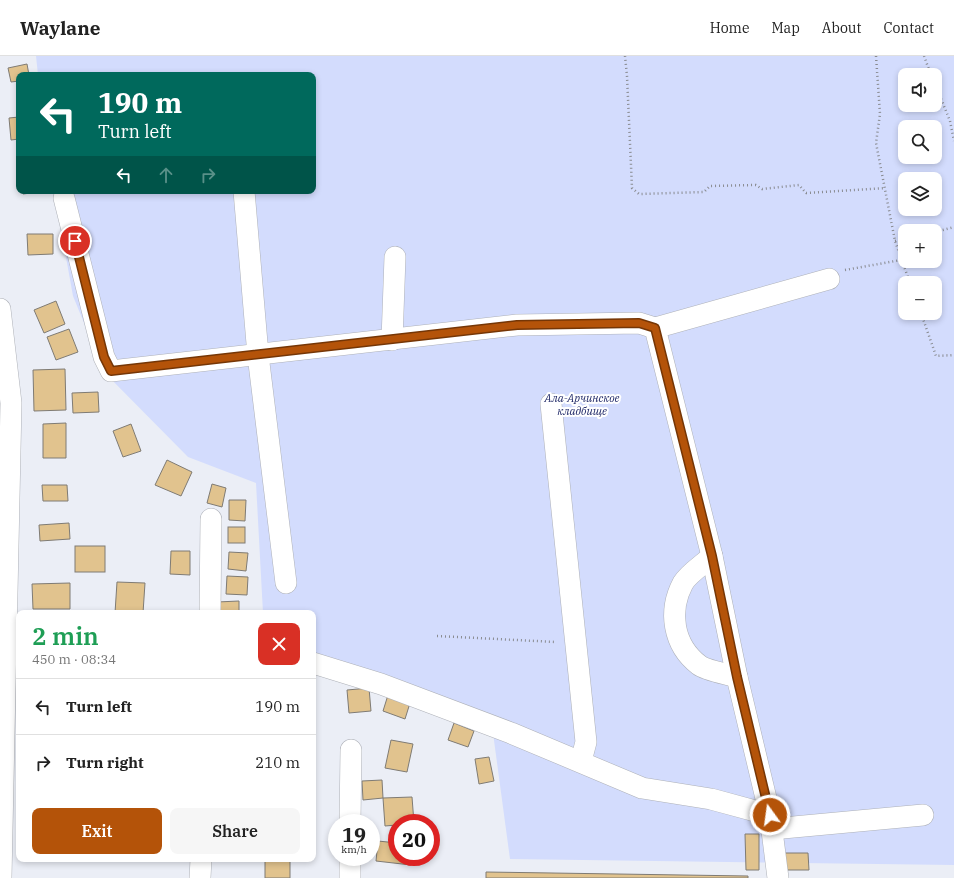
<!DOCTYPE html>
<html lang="en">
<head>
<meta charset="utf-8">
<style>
	:root { --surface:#fff; --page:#f6f6f6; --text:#222; --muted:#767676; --line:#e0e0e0; --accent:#b45309 }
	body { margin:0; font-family:"IBM Plex Serif",serif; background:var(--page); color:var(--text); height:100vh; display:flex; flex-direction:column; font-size:15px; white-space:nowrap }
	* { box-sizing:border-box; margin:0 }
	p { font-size:13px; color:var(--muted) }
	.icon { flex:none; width:22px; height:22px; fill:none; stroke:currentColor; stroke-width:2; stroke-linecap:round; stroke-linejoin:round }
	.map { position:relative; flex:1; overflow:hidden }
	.details { position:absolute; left:16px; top:554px; width:300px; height:252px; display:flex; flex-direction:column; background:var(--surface); border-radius:8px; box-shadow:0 2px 6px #0003 }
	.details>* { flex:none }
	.banner { position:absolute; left:16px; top:16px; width:300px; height:122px; border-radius:8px; box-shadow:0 2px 6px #0003; background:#00695c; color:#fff; overflow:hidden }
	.tools { position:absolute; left:898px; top:12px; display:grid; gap:8px }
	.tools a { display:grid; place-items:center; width:44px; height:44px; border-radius:8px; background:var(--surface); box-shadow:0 2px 6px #0003; font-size:20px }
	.speed { position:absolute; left:328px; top:758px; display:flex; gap:8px; font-size:20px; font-weight:700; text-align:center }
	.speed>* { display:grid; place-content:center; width:52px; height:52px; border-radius:50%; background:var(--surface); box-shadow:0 2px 6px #0003; line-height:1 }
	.speed small { font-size:10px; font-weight:400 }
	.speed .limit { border:6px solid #d22; background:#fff; color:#111 }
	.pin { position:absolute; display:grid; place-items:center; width:34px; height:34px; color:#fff; margin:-17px; border:2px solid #fff; border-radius:50%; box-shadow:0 1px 4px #0007 }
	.me { position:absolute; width:44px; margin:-22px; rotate:346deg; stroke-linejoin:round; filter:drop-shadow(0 0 3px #0008) }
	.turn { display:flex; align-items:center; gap:14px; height:84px; padding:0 16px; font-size:18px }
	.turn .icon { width:52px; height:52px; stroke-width:2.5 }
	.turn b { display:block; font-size:28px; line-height:34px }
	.lanes { display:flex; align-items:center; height:38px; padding:0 16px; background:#0003; justify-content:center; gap:20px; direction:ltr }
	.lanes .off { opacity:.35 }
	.round { display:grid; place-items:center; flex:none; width:42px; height:42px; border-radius:8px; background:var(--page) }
	.summary { display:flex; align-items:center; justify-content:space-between; height:68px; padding:0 16px }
	h1 { font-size:24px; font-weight:600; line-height:30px; color:#1e9e55 }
	.button { display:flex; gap:8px; margin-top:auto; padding:8px 16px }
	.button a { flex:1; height:46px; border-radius:8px; background:var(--accent); color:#fff; font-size:16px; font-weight:600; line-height:46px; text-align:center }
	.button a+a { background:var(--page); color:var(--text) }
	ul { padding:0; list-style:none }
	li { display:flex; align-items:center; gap:12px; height:56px; padding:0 16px; border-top:1px solid var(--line) }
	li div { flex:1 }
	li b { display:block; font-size:15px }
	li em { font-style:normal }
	header { display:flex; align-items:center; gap:24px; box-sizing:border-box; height:56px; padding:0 20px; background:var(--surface); border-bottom:1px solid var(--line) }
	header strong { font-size:19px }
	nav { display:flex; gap:22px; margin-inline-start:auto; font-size:14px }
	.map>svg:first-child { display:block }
</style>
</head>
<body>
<header>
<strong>Waylane</strong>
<nav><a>Home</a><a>Map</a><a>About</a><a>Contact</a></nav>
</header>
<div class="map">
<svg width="954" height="822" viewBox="0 0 954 822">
	<rect width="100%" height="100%" fill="#ebeef6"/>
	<path fill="#d3dcfd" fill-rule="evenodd" d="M36,0H954V809L510,803L493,677L313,614V557H263L256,427L188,401L104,316L73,240L54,135H313V19H38ZM905,19H935V49H905ZM905,71H935V101H905ZM905,123H935V153H905ZM905,175H935V205H905ZM905,227H935V257H905Z"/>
	<g fill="#e1c38e" stroke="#7f7b74">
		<polygon points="27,8 29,19 19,19 19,25 11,26 8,12"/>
		<polygon points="19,61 19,83 11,84 9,62"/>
		<polygon points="22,135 46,135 23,138"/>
		<polygon points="27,178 53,178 53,198 28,199"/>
		<polygon points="56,245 65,268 44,277 34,254"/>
		<polygon points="69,273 78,296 56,304 47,281"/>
		<polygon points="65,313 66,354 34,355 33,314"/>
		<polygon points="98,336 99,356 73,357 72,337"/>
		<polygon points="66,367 66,402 43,402 43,368"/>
		<polygon points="131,368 141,395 123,401 113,375"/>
		<polygon points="167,404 192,416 181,440 155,429"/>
		<polygon points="212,428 226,432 222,451 207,447"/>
		<polygon points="42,429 67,429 68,445 43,445"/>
		<polygon points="229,444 246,444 245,465 229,464"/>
		<polygon points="69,467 70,483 40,485 39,469"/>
		<rect x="228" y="471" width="17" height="16"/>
		<rect x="75" y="490" width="30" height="26"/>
		<polygon points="171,495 190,495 190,519 170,518"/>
		<polygon points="229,496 248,497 246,515 228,513"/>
		<polygon points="227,520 248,521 247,539 226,538"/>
		<polygon points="117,526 145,527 143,557 115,557"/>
		<polygon points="70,527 70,553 33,553 32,528"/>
		<polygon points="239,545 239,557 217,557 217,546"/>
		<polygon points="369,632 371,655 349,657 347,634"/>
		<polygon points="388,639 410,647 405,663 383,655"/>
		<polygon points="454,667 474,675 468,691 448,684"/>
		<polygon points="391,684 413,688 407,716 385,712"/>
		<polygon points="489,701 494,725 479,728 475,703"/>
		<polygon points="382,724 383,742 363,744 362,725"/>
		<polygon points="412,741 414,767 397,767 397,769 385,770 383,742"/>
		<polygon points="745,778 759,778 759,814 746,814"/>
		<polygon points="378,785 397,787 397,801 412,801 411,809 376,805"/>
		<polygon points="784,797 808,797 809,814 785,814"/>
		<polygon points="26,803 47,803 47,804 26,805"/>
		<rect x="265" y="803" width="25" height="19"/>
		<polygon points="486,816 748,820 748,822 486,822"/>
	</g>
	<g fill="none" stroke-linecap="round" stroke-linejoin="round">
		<defs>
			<g id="minor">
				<polyline points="244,135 258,299 286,527"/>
				<polyline points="64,142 104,301 111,315 517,269 639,267 655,272 712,500 737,621 770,759 778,822"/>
				<polyline points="0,253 11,347 1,822"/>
				<polyline points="655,272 829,223"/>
				<polyline points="392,284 395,201"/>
				<polyline points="551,348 586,686 581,705"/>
				<path d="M712,500C704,508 689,517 683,527C668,555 673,589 699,609C707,615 728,618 737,621"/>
				<polyline points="210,557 211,463"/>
				<polyline points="313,607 381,628 511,677 642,732 711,743 770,759"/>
				<polyline points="350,767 351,694"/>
				<polyline points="772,773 923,759"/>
				<polyline points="200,822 201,803"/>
				<polyline points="350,822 350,801"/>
			</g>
		</defs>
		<use href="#minor" stroke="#aeb1b8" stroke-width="22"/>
		<g stroke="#898b90" stroke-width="2.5" stroke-dasharray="1 3" stroke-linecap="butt">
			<polyline points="625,0 627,20 632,132 639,138 704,136 710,130 756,129 762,133 799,129 806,137 885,132"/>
			<polyline points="876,0 880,58 876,87 895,185 910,227"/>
			<polyline points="924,0 931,19"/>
			<polyline points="935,28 950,65 954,85"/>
			<polyline points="935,176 954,171"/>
			<polyline points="895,185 905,183"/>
			<polyline points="845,214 901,204"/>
			<polyline points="921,257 936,300 954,299"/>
			<polyline points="437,580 556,586"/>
		</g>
		<use href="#minor" stroke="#fff" stroke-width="21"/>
	</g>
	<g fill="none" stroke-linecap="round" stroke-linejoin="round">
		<defs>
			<polyline id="route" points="75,185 104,301 111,315 517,269 639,267 655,272 712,500 737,621 770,759"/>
		</defs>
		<use href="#route" stroke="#753606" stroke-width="10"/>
		<use href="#route" stroke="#b45309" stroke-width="7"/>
	</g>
	<g text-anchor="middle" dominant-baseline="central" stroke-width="4" stroke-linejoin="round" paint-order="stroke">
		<g font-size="11" font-style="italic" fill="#222b69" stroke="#fff">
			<text x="582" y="342">Ала-Арчинское<tspan x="582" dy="13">кладбище</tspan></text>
		</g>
	</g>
</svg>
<div class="tools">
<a><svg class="icon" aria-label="sound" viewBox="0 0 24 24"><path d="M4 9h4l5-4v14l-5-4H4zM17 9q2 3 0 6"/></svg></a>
<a><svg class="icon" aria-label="search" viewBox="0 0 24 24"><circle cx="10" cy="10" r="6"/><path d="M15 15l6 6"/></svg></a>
<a><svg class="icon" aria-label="layers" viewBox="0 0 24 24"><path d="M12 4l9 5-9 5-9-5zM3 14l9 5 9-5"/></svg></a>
<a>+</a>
<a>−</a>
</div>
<div class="speed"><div>19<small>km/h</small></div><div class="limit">20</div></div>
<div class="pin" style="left:75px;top:185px;background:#d93025"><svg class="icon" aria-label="arrive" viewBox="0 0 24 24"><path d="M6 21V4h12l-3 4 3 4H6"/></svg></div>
<svg class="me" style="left:770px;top:759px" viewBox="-20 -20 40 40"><circle r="17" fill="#b45309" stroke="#fff" stroke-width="3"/><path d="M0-11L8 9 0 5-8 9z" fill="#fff"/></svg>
<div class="banner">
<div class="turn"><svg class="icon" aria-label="left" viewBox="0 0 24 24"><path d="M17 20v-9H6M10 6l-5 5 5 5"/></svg><div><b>190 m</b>Turn left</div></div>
<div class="lanes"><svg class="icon" aria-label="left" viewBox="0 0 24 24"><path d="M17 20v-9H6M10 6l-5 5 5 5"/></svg><svg class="icon off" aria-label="ahead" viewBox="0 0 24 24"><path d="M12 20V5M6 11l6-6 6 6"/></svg><svg class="icon off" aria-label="right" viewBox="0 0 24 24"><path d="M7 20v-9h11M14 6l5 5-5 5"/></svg></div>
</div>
<section class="details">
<div class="summary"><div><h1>2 min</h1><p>450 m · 08:34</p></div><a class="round" style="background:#d93025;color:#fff"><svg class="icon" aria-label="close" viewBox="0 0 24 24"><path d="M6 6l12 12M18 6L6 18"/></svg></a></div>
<ul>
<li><svg class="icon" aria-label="left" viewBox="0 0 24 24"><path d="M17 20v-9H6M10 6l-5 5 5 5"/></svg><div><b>Turn left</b></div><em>190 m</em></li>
<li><svg class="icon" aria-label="right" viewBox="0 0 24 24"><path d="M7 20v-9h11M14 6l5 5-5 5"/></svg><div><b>Turn right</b></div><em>210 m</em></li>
</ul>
<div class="button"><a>Exit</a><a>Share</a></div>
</section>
</div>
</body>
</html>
